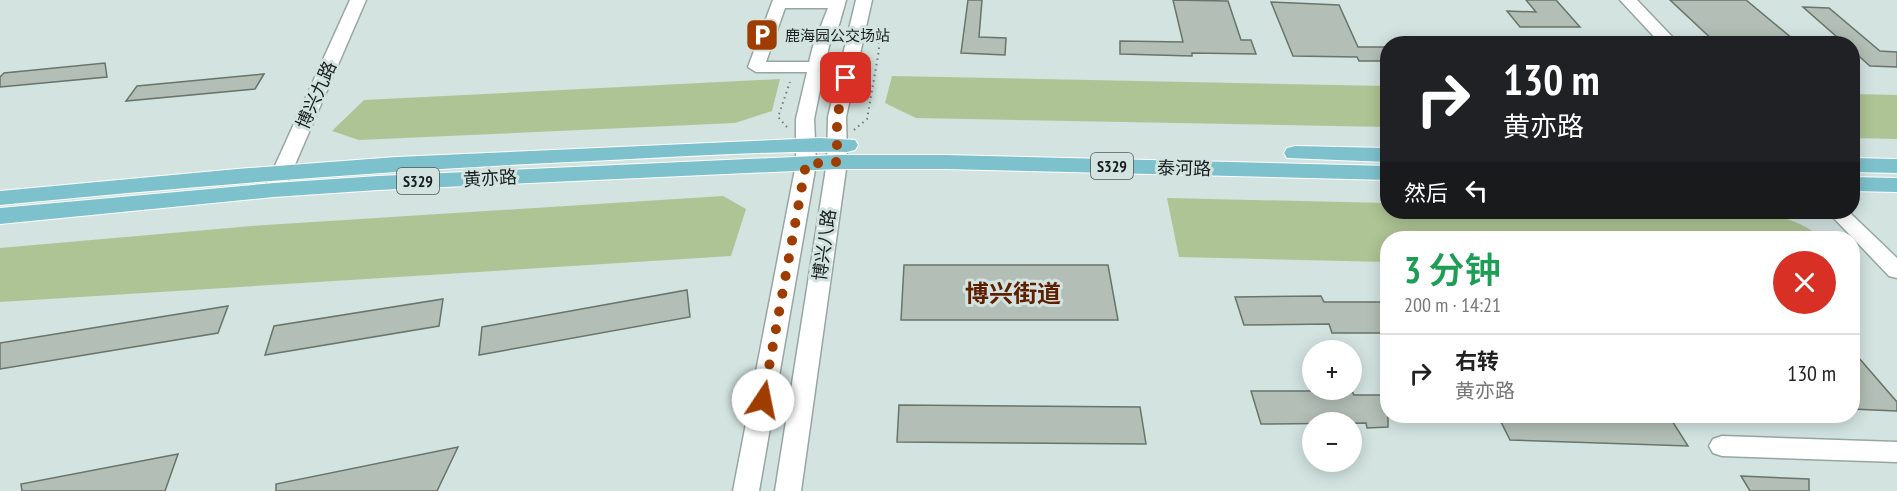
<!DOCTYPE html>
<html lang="zh">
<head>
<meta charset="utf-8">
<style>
	:root { --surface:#fff; --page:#f2f2f2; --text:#222; --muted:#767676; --line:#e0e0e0 }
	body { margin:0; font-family:"PT Sans Narrow","Noto Sans SC",sans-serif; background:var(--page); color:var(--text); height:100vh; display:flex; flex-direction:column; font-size:22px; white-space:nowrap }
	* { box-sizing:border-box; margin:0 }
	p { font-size:20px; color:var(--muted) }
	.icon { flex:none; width:33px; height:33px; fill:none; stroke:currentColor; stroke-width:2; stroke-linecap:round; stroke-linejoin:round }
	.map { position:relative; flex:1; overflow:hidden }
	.drawer { position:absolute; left:1380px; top:231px; width:480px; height:192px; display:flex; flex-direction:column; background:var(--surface); border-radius:24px; box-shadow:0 3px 15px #0003 }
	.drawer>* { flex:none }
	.guide { position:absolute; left:1380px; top:36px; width:480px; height:183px; border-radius:24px; box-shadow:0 3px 15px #0003; background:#202124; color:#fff; overflow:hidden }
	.buttons { position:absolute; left:1302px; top:340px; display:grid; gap:12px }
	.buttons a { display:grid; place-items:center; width:60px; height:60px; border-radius:50%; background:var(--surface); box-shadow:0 3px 15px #0003; font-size:30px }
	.pin { position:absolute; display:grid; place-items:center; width:51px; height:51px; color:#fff; margin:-26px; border-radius:12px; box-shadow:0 3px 9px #0006 }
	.me { position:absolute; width:66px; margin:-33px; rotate:11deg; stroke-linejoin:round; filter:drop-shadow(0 0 4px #0008) }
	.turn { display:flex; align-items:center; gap:21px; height:126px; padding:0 24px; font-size:27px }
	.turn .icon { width:78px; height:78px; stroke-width:2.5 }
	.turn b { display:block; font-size:42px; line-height:51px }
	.then { display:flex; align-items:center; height:57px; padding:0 24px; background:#0003; gap:12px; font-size:22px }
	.round { display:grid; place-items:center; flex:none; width:63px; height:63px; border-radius:32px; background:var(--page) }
	.overview { display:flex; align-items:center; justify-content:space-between; height:102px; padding:0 24px }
	h1 { font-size:36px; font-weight:600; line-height:45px; color:#1e9e55 }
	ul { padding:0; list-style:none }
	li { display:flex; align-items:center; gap:18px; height:78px; padding:0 24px; border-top:2px solid var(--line) }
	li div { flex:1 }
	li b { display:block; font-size:22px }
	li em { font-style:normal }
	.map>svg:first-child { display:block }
</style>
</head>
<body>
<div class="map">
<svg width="1897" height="491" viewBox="0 0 1897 491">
	<rect width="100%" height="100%" fill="#d2e3e0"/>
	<g fill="#aec494">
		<polygon points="892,76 1387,86 1387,127 916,118 885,103"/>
		<polygon points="780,79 772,111 735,123 359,140 332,131 364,100"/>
		<polygon points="1853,94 1897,95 1897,139 1853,138"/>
		<polygon points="723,196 746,209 731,256 0,302 0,248 252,226"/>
		<path d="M1167,198L1387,203L1388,212H1756C1779,216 1803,221 1821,238H1388L1387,262L1179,257Z"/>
	</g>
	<g fill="#b2beb6" stroke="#68746c" stroke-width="1.5">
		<polygon points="968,0 982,0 979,37 1006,38 1005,55 961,53"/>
		<polygon points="1173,0 1228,1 1241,40 1251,40 1256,54 1192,53 1192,56 1120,54 1120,41 1183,42"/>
		<polygon points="1526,0 1556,0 1580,27 1520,27 1507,11 1536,12"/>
		<polygon points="1670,0 1746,0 1799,44 1717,44"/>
		<polygon points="1271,2 1339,5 1358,47 1388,47 1388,61 1359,61 1357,57 1293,56"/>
		<polygon points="1803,7 1829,8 1880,51 1897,52 1897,67 1870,66 1852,50 1852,44 1845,44"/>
		<polygon points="105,63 107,77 0,87 0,77 4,73"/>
		<polygon points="264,74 255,89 126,101 137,86"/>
		<polygon points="904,265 1108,265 1118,320 901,320"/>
		<polygon points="687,290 690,317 479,355 482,327"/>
		<polygon points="1321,296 1324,302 1388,302 1388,333 1332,333 1329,324 1244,325 1235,297"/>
		<polygon points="443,299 439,326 265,355 274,326"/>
		<polygon points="228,306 218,333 0,369 0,343"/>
		<polygon points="1852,350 1897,402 1897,411 1852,409"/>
		<polygon points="1251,391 1352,391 1354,395 1388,395 1388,427 1367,428 1366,423 1261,424"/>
		<polygon points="899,405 1140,407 1146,444 897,442"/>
		<polygon points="1498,416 1669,416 1688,446 1510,440"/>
		<polygon points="458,447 437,491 276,491 276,484"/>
		<polygon points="178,454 165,491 22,491 21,484"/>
		<polygon points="1741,476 1809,479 1809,491 1750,491"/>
	</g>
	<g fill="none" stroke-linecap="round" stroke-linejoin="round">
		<defs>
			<g id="minor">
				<polygon points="350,0 366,0 284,190 281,194 267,194 264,190"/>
				<path d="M773,0H846L839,25L829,46L814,119L816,164L759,491H733L796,164V119L807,72H756L748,67ZM785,8H828L813,46L809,62H766Z"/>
				<polygon points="856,0 872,0 846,117 847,162 801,491 775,491 827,162 828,117"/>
				<polygon points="1620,0 1637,0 1679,44 1661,44"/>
				<polygon points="1828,212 1849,212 1897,258 1897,278 1889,276"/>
				<polygon points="1722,436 1897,442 1897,462 1722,456 1713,453 1709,446 1713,439"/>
			</g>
			<g id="major">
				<path d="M820,138L855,140L858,145L855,150L847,152C768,151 690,156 611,160C407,169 203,185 0,205V191L237,169L396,157Z"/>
				<polygon points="1295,146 1388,148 1388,162 1287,158 1284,153 1287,148"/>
				<polygon points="837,155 945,155 1388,166 1388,180 945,169 837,169 378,190 274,197 0,224 0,208 274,183 378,176"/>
				<polygon points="1852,158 1897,159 1897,173 1852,172"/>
				<polygon points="1852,177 1897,178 1897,192 1852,191"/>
			</g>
		</defs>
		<use href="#minor" stroke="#96a6a3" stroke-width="3"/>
		<use href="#major" stroke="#fff" stroke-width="2"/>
		<g stroke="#717c7a" stroke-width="2" stroke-dasharray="1.5 4" stroke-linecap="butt">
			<polyline points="787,127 778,117 790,82"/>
			<polyline points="854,130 867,119 879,50 878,23"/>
		</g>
		<use href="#minor" fill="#fff" fill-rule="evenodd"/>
		<use href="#major" fill="#7dc1cc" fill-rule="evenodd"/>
	</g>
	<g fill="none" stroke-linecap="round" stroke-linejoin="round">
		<polyline stroke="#9f3d00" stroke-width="10" stroke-dasharray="0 18" points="763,400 806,164 837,162 837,117 846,78"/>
	</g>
	<defs>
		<symbol id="parking-square" viewBox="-11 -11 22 22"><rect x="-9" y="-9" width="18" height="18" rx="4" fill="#9f3d00" stroke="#d2e3e0"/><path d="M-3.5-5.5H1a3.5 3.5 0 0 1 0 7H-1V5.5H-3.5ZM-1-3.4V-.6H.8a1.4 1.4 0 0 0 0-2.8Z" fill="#fff"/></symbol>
	</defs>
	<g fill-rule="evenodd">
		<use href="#parking-square" x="743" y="16" width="38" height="38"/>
	</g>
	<g text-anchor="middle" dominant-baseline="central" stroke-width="6" stroke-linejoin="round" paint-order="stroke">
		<g font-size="15" fill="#181e1d" stroke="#d2e3e0" text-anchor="start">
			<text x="785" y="35">鹿海园公交场站</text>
		</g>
		<g fill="#d2e3e0" stroke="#505958" stroke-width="1.5">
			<rect x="1091" y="153" width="42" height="26" rx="4.5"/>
			<rect x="397" y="168" width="42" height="26" rx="4.5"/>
		</g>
		<g font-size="16" font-weight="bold" fill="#181e1d">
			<text x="1112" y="166">S329</text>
			<text x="418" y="181">S329</text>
		</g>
		<g font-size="18" fill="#181e1d" stroke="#d2e3e0">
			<text transform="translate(316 95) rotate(-66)">博兴九路</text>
			<text transform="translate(1184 168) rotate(1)">泰河路</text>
			<text transform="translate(490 178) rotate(-3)">黄亦路</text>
			<text transform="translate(824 245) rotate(-82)">博兴八路</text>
		</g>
		<g font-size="24" font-weight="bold" fill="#5e1f00" stroke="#d2e3e0">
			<text x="1013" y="293">博兴街道</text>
		</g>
	</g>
</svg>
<div class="buttons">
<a>+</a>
<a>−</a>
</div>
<div class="pin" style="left:846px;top:78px;background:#d93025"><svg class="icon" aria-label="arrive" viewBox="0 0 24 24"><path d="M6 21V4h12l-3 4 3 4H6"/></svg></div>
<svg class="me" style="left:763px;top:400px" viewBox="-20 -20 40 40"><circle r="19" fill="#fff"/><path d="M0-13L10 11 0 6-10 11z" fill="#9f3d00"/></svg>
<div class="guide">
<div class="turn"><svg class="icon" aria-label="right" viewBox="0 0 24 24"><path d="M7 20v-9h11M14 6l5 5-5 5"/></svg><div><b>130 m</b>黄亦路</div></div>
<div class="then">然后<svg class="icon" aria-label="left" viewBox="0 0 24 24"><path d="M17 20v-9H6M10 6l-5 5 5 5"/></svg></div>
</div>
<section class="drawer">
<div class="overview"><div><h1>3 分钟</h1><p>200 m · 14:21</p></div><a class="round" style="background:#d93025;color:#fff"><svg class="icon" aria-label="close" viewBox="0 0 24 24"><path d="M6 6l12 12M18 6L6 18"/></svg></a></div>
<ul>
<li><svg class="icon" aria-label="right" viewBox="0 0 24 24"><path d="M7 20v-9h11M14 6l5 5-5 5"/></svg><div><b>右转</b><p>黄亦路</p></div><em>130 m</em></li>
</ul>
</section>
</div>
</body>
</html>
